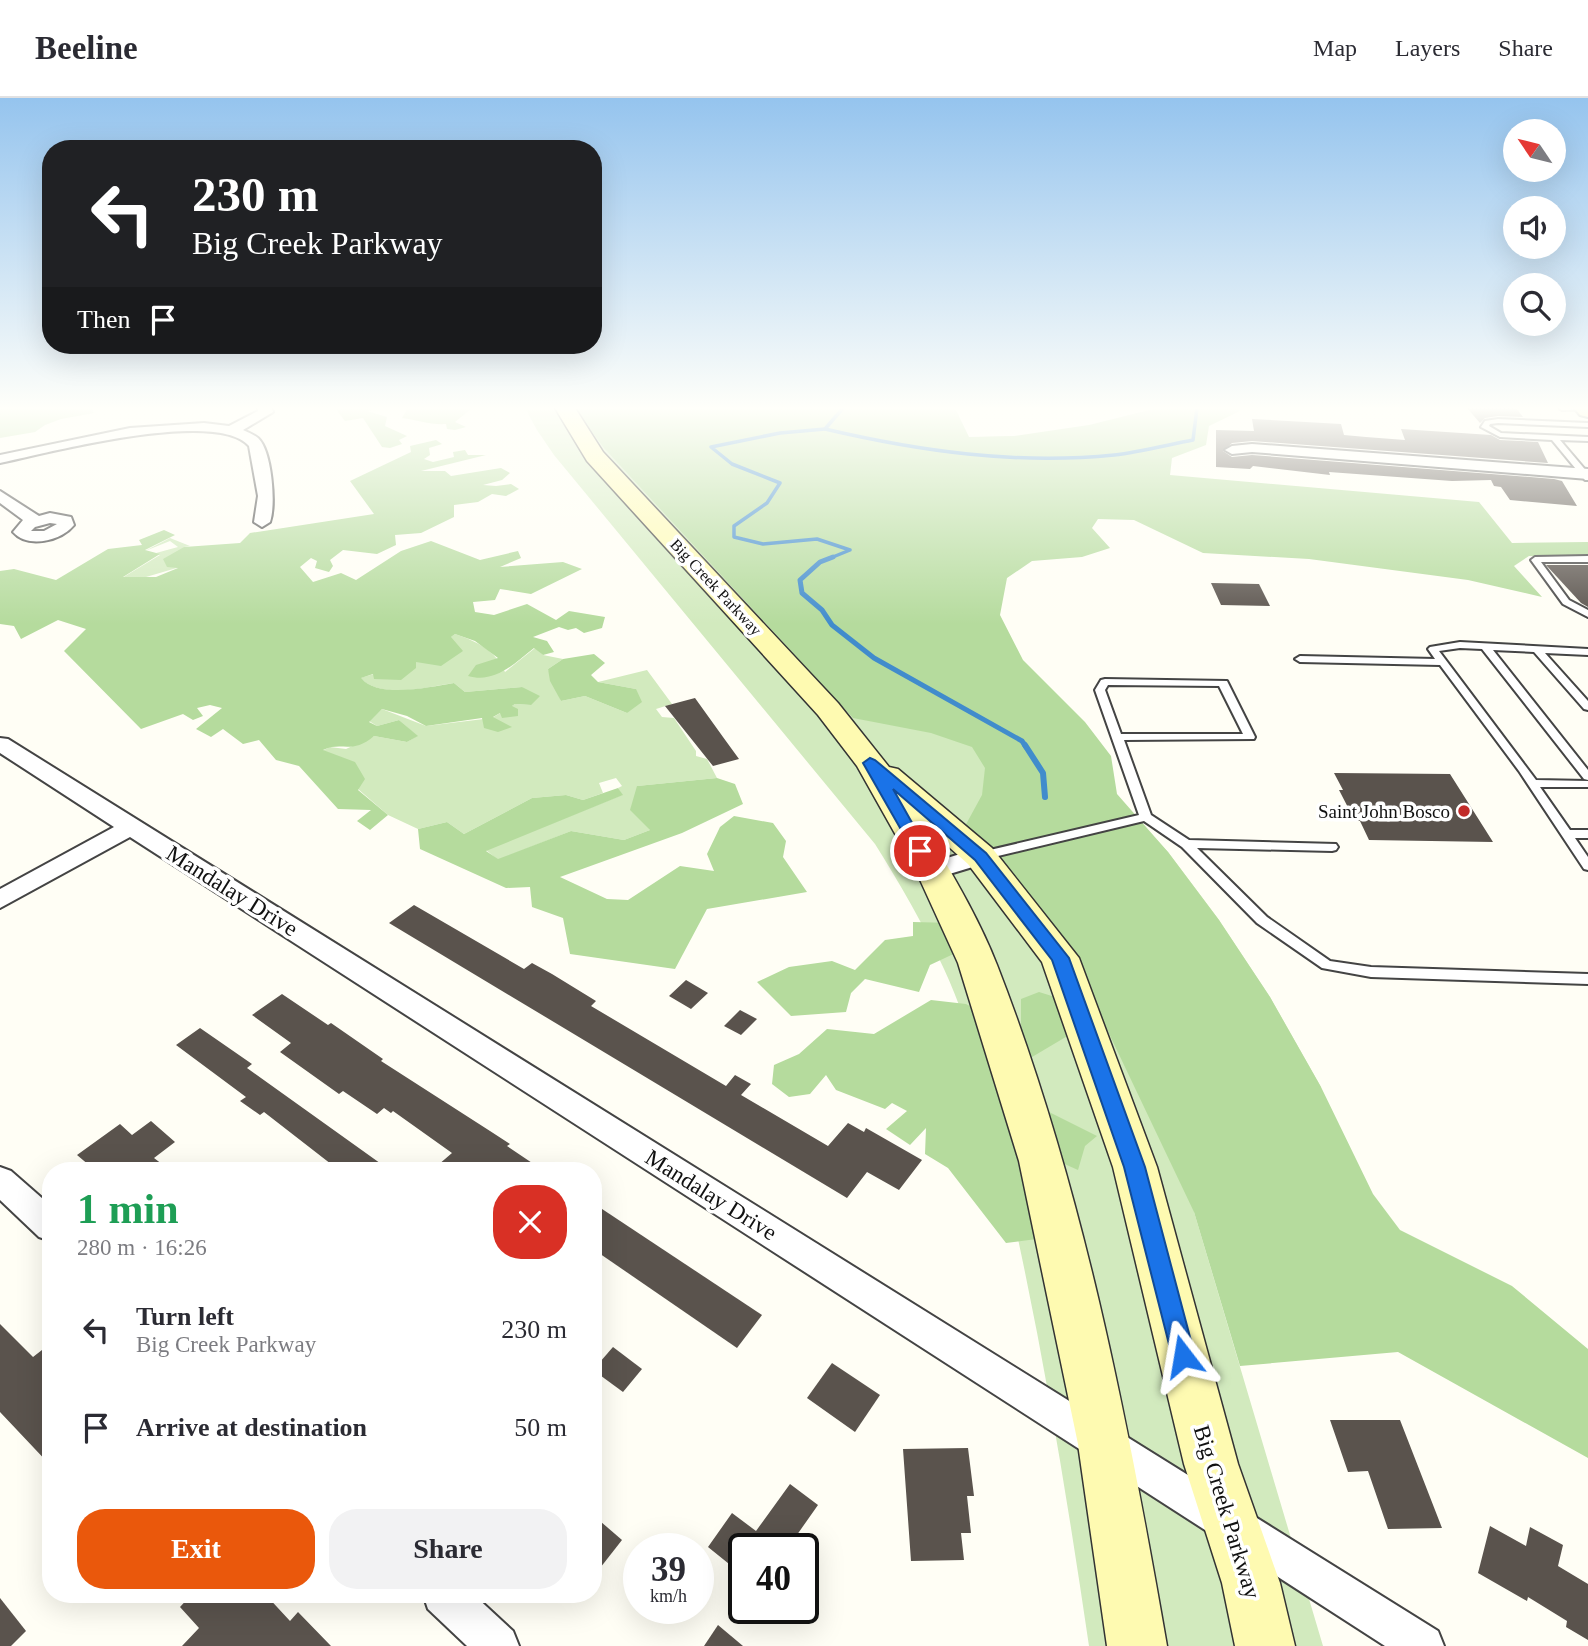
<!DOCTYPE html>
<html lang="en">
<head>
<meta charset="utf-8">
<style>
	:root { --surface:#fff; --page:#f2f2f3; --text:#2b2b33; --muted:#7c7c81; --line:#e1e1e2; --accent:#ea580c }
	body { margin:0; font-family:"Times New Roman",serif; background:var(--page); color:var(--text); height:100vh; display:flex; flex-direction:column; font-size:26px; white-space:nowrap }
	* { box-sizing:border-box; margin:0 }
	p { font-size:23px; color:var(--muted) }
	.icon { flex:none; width:38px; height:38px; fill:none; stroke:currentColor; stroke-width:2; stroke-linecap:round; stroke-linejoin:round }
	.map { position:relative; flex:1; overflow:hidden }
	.sheet { position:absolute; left:42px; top:1064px; width:560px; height:441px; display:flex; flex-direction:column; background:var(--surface); border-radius:28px; box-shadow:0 7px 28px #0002 }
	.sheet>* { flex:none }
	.banner { position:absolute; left:42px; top:42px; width:560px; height:214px; border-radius:28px; box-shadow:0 7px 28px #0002; background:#202124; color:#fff; overflow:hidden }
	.needle { width:46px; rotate:305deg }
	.fabs { position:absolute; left:1503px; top:21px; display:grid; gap:14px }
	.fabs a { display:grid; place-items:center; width:63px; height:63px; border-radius:50%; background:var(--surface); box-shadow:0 7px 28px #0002; font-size:35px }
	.speed { position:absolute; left:623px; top:1435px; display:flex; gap:14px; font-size:35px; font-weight:700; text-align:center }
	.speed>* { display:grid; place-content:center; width:91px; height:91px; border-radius:50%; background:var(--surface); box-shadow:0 7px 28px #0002; line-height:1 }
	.speed small { font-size:18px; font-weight:400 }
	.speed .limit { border:4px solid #111; border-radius:10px; background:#fff; color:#111 }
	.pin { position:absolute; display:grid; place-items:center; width:60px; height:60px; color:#fff; margin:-30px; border:4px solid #fff; border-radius:50%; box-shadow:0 2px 7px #0007 }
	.me { position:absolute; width:77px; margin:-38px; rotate:346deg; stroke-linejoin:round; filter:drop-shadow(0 0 5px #0008) }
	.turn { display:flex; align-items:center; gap:24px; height:147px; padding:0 35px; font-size:32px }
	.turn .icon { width:91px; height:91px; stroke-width:2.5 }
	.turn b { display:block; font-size:49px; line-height:60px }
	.then { display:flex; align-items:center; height:66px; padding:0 35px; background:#0003; gap:14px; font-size:26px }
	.round { display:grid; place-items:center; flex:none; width:74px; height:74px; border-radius:28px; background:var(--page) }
	.overview { display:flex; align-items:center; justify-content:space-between; height:119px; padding:0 35px }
	h1 { font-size:42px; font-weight:800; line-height:52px; color:#1e9e55 }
	.action { display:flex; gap:14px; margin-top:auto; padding:14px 35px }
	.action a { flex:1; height:80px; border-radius:28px; background:var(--accent); color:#fff; font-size:28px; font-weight:800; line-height:80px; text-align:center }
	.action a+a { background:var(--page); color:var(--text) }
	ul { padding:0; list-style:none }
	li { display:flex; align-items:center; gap:21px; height:98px; padding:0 35px }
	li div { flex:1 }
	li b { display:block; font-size:26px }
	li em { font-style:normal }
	header { display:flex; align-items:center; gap:42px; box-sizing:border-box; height:98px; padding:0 35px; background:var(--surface); border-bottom:2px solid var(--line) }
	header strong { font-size:33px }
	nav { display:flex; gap:38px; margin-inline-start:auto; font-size:24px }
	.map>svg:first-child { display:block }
</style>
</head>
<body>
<header>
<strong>Beeline</strong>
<nav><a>Map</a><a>Layers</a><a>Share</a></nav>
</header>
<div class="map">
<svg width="1588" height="1548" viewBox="0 0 1588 1548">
	<rect width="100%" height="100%" fill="#fffef5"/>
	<g fill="#d2eabe">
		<path d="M525,310H926L949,340L1014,338L924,492L1168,754L1219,822L1270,899L1321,989L1194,1114L1323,1548H1089C1069,1412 1047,1276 1018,1141C998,1050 983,956 944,871C924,827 900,786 875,746L554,357L537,332Z"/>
		<polygon points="170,440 190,448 184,449 180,469 146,479 122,480 160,457 156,455 178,449 170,443 145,453"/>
		<path d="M455,536C478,544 495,552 505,574L535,550L543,557L563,561L548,571L561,603L585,598L627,615L636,591L598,584L647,572L672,606L656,611L662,619L674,620L696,653V658L707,661L717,680L637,688L650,732L624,742L571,733L498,762L486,752L622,697L618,690L622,688L616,680L599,685L603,695L583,702L566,697L532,700L464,736L447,724L418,731L388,717L358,691L322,653L330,649L346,651L374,638L407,644L417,638L399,622L377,628L369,623L382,611L426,628L492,620L515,606L531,607L522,589L465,594L454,585C427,589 382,602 360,580L374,576V581L416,564Z"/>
	</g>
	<g fill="#b5db9d">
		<polygon points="0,310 99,310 92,312 94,315 61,321 45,327 35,334 0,340"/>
		<polygon points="335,310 383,310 367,313 387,319 385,328 407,338 399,342 402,346 390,350 382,349 363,320 345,323"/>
		<path d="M408,310H472L455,324L466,329L455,332L447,331L446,326C430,327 418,322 402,320Z"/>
		<polygon points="574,310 955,310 969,339 1014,338 1089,327 1157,310 1239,310 1240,313 1209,328 1206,347 1172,360 1170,377 1479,404 1512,445 1588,444 1588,459 1529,458 1514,468 1542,499 1468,482 1309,461 1203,455 1134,422 1098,421 1092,430 1110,450 1082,459 1032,463 1007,480 1000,517 1023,562 1085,624 1111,658 1117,696 1168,754 1219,822 1270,899 1321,989 1373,1096 1400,1132 1512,1188 1588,1251 1588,1360 1398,1254 1240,1268 1194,1114 1104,925 1065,851 964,730 982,697 985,670 972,649 931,635 853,620 604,350"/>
		<path d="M436,342L442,346L429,350L430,357L424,361L433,364L454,359L453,354L465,352L468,357H486L421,373H445L451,378L501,370L510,375L502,382L483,387L496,388L511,386L519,391L506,398L492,396L478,404L454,407V419L421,435L395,437L396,447L377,456L343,452L330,462L333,468L329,474L315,470L317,463L311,460L300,469L313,484L341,475L356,482L401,453L431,443L480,462L518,453L521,460L500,469L563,464L582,471L531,496L500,491L495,502L473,504L475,514L494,517L527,506L556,522L569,513L605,519L602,530L584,535L576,530L568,532L559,529L533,539L547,543L554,554L543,557L534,550C515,565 495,586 468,578L476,567L498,560L475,543L455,536L451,539L463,553L441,568L416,564V570L401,582L374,581L373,576L361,580C378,601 430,589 454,585L465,594L522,589L540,598L531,607L515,606L512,608L518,611V618L502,620L500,615L493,619L512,629L498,634L484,630L482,620L426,628L407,618L382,611L369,624L377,628L399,622L418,638L407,644L374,638C352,657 342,643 323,652L355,664L365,681L358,692L388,717L370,732L357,723L371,712L338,711L299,668L276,662L259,642L243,646L223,631L211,639L196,631L222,610L210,607L197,610L203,618L193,622L183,616L141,631L64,553L86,531L58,522L21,541L14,528L0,526V473L14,471L56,482L108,451L142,447L139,442L164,432L175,437L145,452L160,456L123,479H156L178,470L167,469L163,461L184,449L240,445L250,435L374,416L350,383L411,354L410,348Z"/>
		<polygon points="594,556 605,565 591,577 598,584 636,591 642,604 627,615 585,598 561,603 550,583 548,571 563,561"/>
		<polygon points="717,680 735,686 743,706 682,735 560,779 607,801 628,802 680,768 714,773 707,756 720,729 734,718 773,725 786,743 783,759 807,794 707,811 675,871 570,856 563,820 532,809 530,789 506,790 420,751 418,731 447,724 464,736 532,700 566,697 583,702 618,690 623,697 486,753 498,761 571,733 624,742 650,732 630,712 637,688"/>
		<polygon points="913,824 954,825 962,852 930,867 919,894 865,881 851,895 846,914 791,918 757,884 789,869 832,863 855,872 885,842 913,838"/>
		<polygon points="1039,894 1084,908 1091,924 1027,962 992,964 994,984 1033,993 1041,1010 1097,1038 1085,1048 1078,1072 1060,1064 1036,1069 1024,1091 1043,1114 1044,1140 1006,1145 948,1070 925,1056 926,1030 910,1047 886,1031 907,1013 892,1005 885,1011 836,992 826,977 810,996 789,999 772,986 774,967 799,956 827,931 874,936 931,902 966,906 1021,936 1021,901"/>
	</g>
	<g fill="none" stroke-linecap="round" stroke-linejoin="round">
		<g stroke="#418ccc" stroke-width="3.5">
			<path d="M843,310L825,331C919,353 1016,367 1114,357C1140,354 1167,347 1193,342L1197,310"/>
			<polyline points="825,331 780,335 711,349 732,366 780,385 767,405 734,428 734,439 763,446 817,441 850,452 828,461"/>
		</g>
		<polyline stroke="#418ccc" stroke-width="5" points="833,459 820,464 800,482 802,495 822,512 832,527 874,560 1022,643 1026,649"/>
		<polyline stroke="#418ccc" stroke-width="6" points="1025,647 1043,675 1045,699"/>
	</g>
	<g fill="#5a534d">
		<polygon points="1467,310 1516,310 1523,319 1498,318 1485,320 1480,325"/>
		<polygon points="1252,321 1341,326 1344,337 1366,339 1405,342 1401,331 1491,337 1500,342 1538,344 1548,365 1252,343 1232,345 1223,353 1232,359 1252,357 1554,381 1562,383 1577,408 1510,402 1501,389 1494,388 1491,382 1452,383 1329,374 1330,377 1253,368 1250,371 1216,369 1216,332 1254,333"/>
		<polygon points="1546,467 1588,467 1588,509 1581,505"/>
		<polygon points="1211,485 1259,486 1270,508 1221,507"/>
		<polygon points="695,600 723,639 739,661 713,668 665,608"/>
		<polygon points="1334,675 1450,676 1493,744 1369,742 1360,723 1355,723 1339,692 1343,692"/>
		<polygon points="414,807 524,871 532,865 552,876 596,903 591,908 726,988 735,977 751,986 741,997 828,1048 848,1025 864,1034 866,1030 922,1062 899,1092 867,1074 847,1100 389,825"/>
		<polygon points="686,882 708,895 691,911 669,898"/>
		<polygon points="282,896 328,927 331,925 383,961 381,963 490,1033 510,1046 507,1048 544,1073 431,1073 452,1055 393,1013 391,1015 384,1010 377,1016 343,993 339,996 280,954 291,945 252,917"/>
		<polygon points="740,912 757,921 741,937 724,928"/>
		<polygon points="200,930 252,966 247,970 391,1073 340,1073 264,1014 260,1017 240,1003 246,999 176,947"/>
		<polygon points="151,1023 175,1044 154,1060 171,1073 96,1073 77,1057 120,1026 132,1037"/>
		<polygon points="593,1105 762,1217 737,1250 593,1151"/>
		<polygon points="0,1226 33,1259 42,1252 51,1261 51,1368 0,1314"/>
		<polygon points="613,1249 642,1271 623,1294 593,1272"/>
		<polygon points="832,1265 880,1297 855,1334 807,1300"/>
		<polygon points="1330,1322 1400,1322 1442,1430 1388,1431 1368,1373 1348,1374"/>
		<polygon points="968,1350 974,1398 967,1398 971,1435 961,1435 964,1462 911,1463 903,1351"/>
		<polygon points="790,1386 818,1407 787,1451 744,1451 744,1478 708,1449 732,1415 756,1433"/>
		<polygon points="593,1417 622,1442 593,1479"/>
		<polygon points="1490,1428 1526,1448 1530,1429 1563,1447 1558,1468 1588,1486 1588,1542 1566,1529 1567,1523 1528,1499 1527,1503 1478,1475"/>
		<polygon points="192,1496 265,1496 290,1523 298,1514 331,1548 182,1548 199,1530 180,1509"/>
		<polygon points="0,1500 26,1533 11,1548 0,1548"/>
		<polygon points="718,1527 743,1548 704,1548"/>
	</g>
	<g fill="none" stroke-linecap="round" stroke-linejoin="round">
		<defs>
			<g id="lane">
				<polygon points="1559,310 1588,310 1588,311 1562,312"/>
				<polygon points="1498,321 1588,325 1588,329 1498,325 1490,326 1489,328 1501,335 1588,339 1588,343 1560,342 1588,375 1588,382 1585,382 1552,342 1500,339 1481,329 1485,323"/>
				<polygon points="1588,458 1588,464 1541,464 1569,502 1588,512 1588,519 1563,506 1531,462 1535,459"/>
				<polygon points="1460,544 1588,551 1588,557 1545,555 1588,603 1588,612 1584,611 1534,554 1493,552 1588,672 1588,682 1584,681 1482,551 1460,550 1439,553 1536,682 1588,683 1588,689 1540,689 1570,732 1588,732 1588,740 1575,740 1588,759 1588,772 1584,771 1519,673 1440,567 1300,564 1295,561 1300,558 1435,561 1428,551 1430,549"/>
				<path d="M1105,581L1227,583L1255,639L1254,641L1124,642L1151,717L1189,742L1336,746L1338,749L1336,752L1332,753L1197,750L1267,819L1330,863L1371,869L1588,876V886L1371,879L1322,870L1257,825L1182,749L1144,723L981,762L977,761L975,758L977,755L1139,717L1095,592L1101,582ZM1108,587L1219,588L1243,636H1121L1105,592Z"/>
			</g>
			<g id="street">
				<path d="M258,310H272L273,314L243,332C248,334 254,337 258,340C272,353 276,407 270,424L262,429L254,424L258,398L249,348C216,310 47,355 0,365V357L130,330L204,325L229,328L258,313Z"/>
				<polygon points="1252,346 1588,371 1588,381 1252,354 1232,356 1225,352 1232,348"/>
				<path d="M0,393L39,418L50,415L71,419L74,427C61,443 28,451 13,434L23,422L0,405ZM50,425L57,426L44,433H31L35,429Z"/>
				<polygon points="0,640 8,641 1438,1533 1444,1548 1385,1548 130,739 0,810 0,791 114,729 0,655"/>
				<polygon points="980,750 989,752 992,758 989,764 933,781 924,779 921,773 924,767"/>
				<polygon points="0,1069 11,1073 51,1108 51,1143 39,1139 0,1102"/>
				<polygon points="423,1496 473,1496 513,1533 519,1548 467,1548 428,1511"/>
			</g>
			<path id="secondary" d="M555,310H575L603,354L838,605L889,669L898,671L992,750L1079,860L1157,1069L1238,1366L1280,1485L1295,1548H1235L1222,1485L1184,1366L1113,1069L1042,864L968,766L923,726C949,771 978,818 997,867C1082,1085 1127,1318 1167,1548H1107L1078,1346L1019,1063L958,865L916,773L857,668L818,617L587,363Z"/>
			<polygon id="primary" points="1574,310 1588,310 1588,319 1580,317"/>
		</defs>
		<use href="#lane" stroke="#444" stroke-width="4"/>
		<use href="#street" stroke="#444" stroke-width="4"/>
		<use href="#secondary" stroke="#333" stroke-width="3"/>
		<use href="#primary" stroke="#222" stroke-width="4"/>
		<use href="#lane" fill="#fff" fill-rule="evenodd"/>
		<use href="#street" fill="#fff" fill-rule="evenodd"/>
		<use href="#secondary" fill="#fefab1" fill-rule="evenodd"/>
		<use href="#primary" fill="#f7de6d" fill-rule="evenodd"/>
	</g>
	<linearGradient id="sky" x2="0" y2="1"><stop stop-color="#95c4ee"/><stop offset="0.59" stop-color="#fffffa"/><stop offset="1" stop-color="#fffffa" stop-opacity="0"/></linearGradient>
	<rect width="1588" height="526" fill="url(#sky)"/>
	<polygon fill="#1a73e8" stroke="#114b97" stroke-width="2" points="870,660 875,662 986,755 1069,860 1145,1069 1195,1258 1191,1266 1183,1269 1175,1266 1172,1258 1124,1069 1052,862 975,762 893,691 928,753 926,756 915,756 863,665"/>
	<circle fill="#c12b29" stroke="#fff" stroke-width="2.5" cx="1464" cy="713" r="7"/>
	<g text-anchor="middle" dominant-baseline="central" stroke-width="7" stroke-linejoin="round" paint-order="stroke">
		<g font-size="16" fill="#111" stroke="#fff">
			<text transform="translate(716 489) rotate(47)">Big Creek Parkway</text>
		</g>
		<g font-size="19" fill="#111" stroke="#fff" text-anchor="end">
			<text x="1450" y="713">Saint John Bosco</text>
		</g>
		<g font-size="23" fill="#111" stroke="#fff">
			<text transform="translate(232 793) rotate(32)">Mandalay Drive</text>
			<text transform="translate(711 1097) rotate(32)">Mandalay Drive</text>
			<text transform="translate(1227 1414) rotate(73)">Big Creek Parkway</text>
		</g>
	</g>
</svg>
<div class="fabs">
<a><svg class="needle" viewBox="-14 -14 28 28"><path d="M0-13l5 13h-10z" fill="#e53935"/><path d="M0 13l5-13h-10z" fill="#7c7c81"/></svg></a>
<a><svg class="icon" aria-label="sound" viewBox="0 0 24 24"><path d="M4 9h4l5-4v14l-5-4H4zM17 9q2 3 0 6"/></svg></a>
<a><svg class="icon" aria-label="search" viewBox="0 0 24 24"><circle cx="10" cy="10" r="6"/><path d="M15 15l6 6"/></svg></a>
</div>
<div class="speed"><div>39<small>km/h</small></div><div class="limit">40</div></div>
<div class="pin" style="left:920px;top:753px;background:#d93025"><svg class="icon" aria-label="arrive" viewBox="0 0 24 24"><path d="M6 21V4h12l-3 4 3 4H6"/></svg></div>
<svg class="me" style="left:1183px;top:1258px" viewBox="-20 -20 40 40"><path d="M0-17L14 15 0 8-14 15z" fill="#1a73e8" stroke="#fff" stroke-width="4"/></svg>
<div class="banner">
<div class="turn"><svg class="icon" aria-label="left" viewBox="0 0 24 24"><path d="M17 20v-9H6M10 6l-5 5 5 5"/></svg><div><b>230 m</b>Big Creek Parkway</div></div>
<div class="then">Then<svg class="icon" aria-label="arrive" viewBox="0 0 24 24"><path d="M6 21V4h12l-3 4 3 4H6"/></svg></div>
</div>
<section class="sheet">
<div class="overview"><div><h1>1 min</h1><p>280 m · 16:26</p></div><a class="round" style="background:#d93025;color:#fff"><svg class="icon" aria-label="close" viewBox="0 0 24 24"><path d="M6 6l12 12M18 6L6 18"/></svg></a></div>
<ul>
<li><svg class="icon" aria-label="left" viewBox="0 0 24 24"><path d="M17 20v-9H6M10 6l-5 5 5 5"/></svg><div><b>Turn left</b><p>Big Creek Parkway</p></div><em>230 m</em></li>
<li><svg class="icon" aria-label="arrive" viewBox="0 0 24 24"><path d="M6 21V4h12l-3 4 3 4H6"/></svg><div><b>Arrive at destination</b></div><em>50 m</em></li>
</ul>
<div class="action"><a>Exit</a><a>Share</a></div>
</section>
</div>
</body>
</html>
